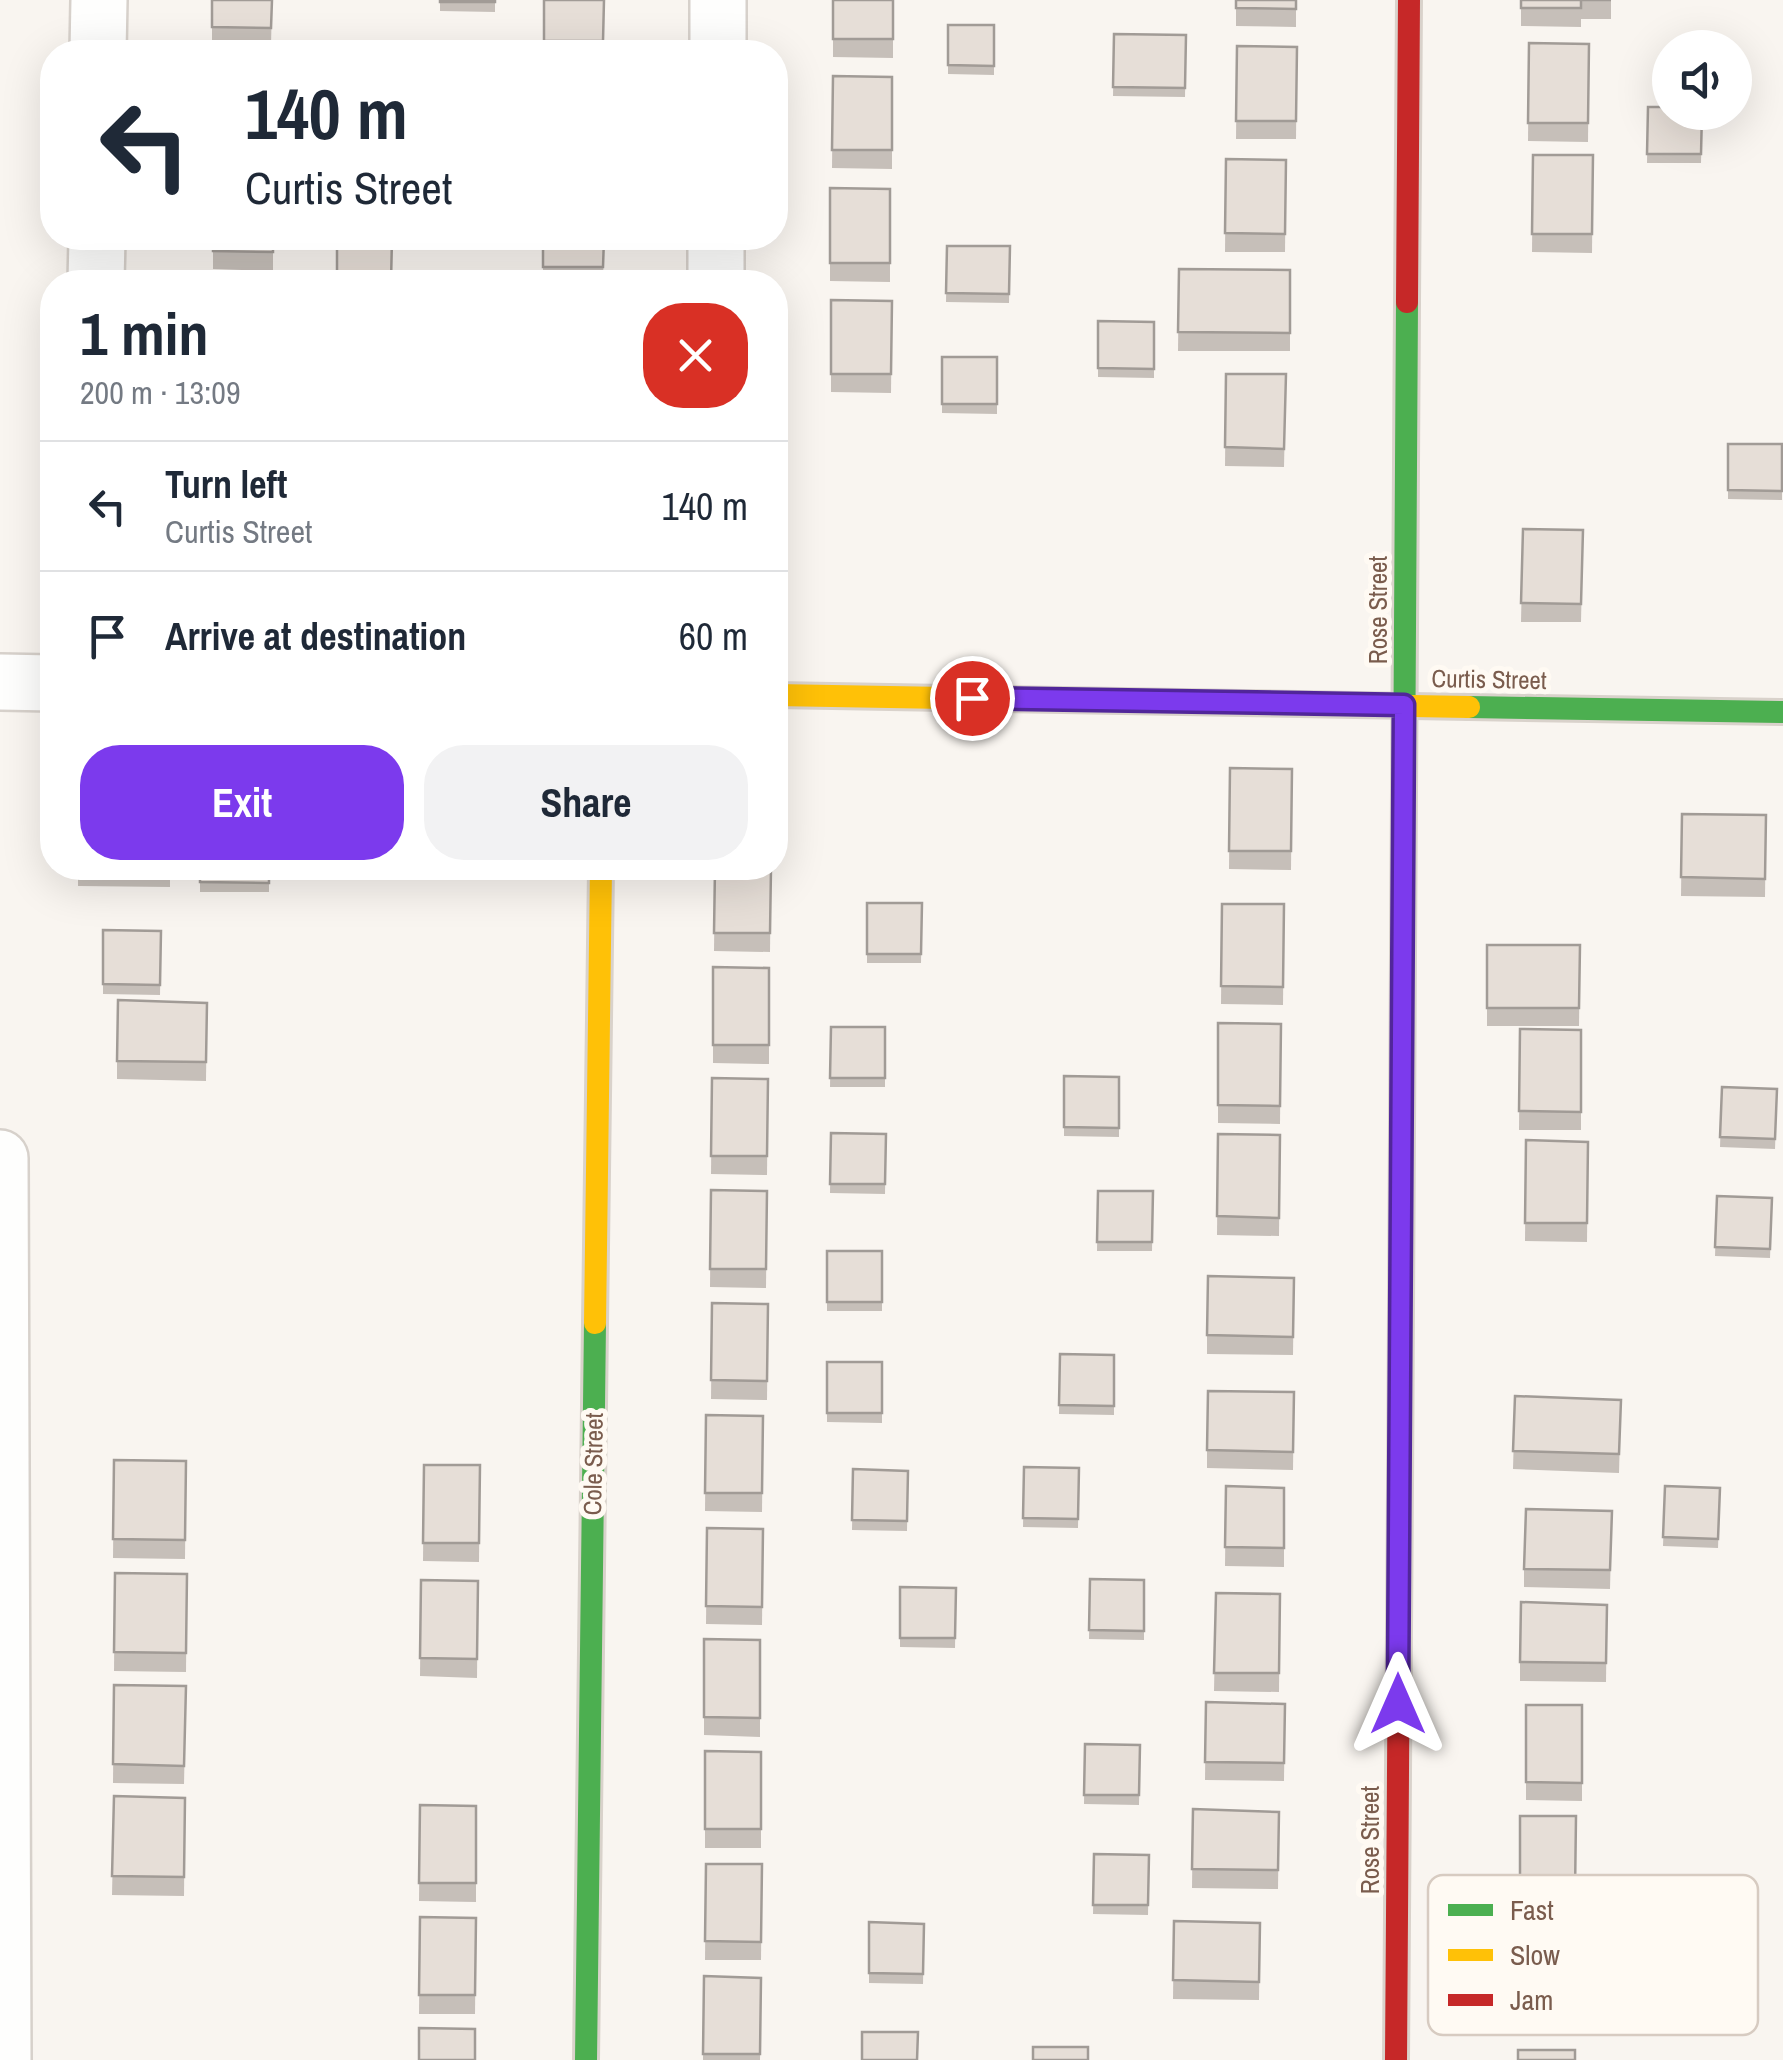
<!DOCTYPE html>
<html lang="en">
<head>
<meta charset="utf-8">
<style>
	:root { --surface:#fff; --page:#f2f2f3; --text:#1f2937; --muted:#747a83; --line:#e0e1e3; --accent:#7c3aed }
	body { margin:0; font-family:"Archivo Narrow",sans-serif; background:var(--page); color:var(--text); height:100vh; display:flex; flex-direction:column; font-size:38px; white-space:nowrap }
	* { box-sizing:border-box; margin:0 }
	p { font-size:32px; color:var(--muted) }
	.icon { flex:none; width:55px; height:55px; fill:none; stroke:currentColor; stroke-width:2; stroke-linecap:round; stroke-linejoin:round }
	.map { position:relative; flex:1; overflow:hidden }
	.panel { position:absolute; left:40px; top:270px; width:748px; height:610px; display:flex; flex-direction:column; background:var(--surface); border-radius:40px; box-shadow:0 10px 40px #0002 }
	.panel>* { flex:none }
	.top-card { position:absolute; left:40px; top:40px; width:748px; height:210px; border-radius:40px; box-shadow:0 10px 40px #0002; background:#fff; color:var(--text); overflow:hidden }
	.fabs { position:absolute; left:1652px; top:30px; display:grid; gap:20px }
	.fabs a { display:grid; place-items:center; width:100px; height:100px; border-radius:50%; background:var(--surface); box-shadow:0 10px 40px #0002; font-size:50px }
	.pin { position:absolute; display:grid; place-items:center; width:85px; height:85px; color:#fff; margin:-42px; border:5px solid #fff; border-radius:50%; box-shadow:0 2px 10px #0007 }
	.me { position:absolute; width:110px; margin:-55px; rotate:0deg; stroke-linejoin:round; filter:drop-shadow(0 0 8px #0008) }
	.turn { display:flex; align-items:center; gap:35px; height:210px; padding:0 40px; font-size:45px }
	.turn .icon { width:130px; height:130px; stroke-width:2.5 }
	.turn b { display:block; font-size:70px; line-height:85px }
	.round { display:grid; place-items:center; flex:none; width:105px; height:105px; border-radius:40px; background:var(--page) }
	.summary { display:flex; align-items:center; justify-content:space-between; height:170px; padding:0 40px }
	h1 { font-size:60px; font-weight:700; line-height:75px }
	.action { display:flex; gap:20px; margin-top:auto; padding:20px 40px }
	.action a { flex:1; height:115px; border-radius:40px; background:var(--accent); color:#fff; font-size:40px; font-weight:700; line-height:115px; text-align:center }
	.action a+a { background:var(--page); color:var(--text) }
	ul { padding:0; list-style:none }
	li { display:flex; align-items:center; gap:30px; height:130px; padding:0 40px; border-top:2px solid var(--line) }
	li div { flex:1 }
	li b { display:block; font-size:38px }
	li em { font-style:normal }
	.map>svg:first-child { display:block }
</style>
</head>
<body>
<div class="map">
<svg width="1783" height="2060" viewBox="0 0 1783 2060">
	<rect width="100%" height="100%" fill="#f9f5f0"/>
	<g fill="none" stroke-linecap="round" stroke-linejoin="round">
		<defs>
			<g id="street">
				<polyline points="98,52 99,0"/>
				<polyline points="718,52 718,0"/>
				<polyline points="96,282 97,238"/>
				<polyline points="716,282 716,238"/>
				<polyline points="0,682 52,683"/>
				<polyline points="0,1158 3,2060"/>
			</g>
			<g id="fast">
				<polyline points="1469,707 1783,712"/>
				<polyline points="1403,953 1407,302"/>
				<polyline points="586,2060 595,1323"/>
			</g>
			<g id="slow">
				<polyline points="775,695 1469,707"/>
				<polyline points="595,1323 601,868"/>
				<polyline points="1400,1486 1403,953"/>
			</g>
			<g id="jam">
				<polyline points="1407,302 1409,0"/>
				<polyline points="1396,2060 1400,1486"/>
			</g>
		</defs>
		<use href="#street" stroke="#d7d1cb" stroke-width="60"/>
		<use href="#fast" stroke="#d9d2cb" stroke-width="28"/>
		<use href="#slow" stroke="#d9d2cb" stroke-width="28"/>
		<use href="#jam" stroke="#d9d2cb" stroke-width="28"/>
		<use href="#street" stroke="#fefefd" stroke-width="55"/>
		<use href="#fast" stroke="#4caf50" stroke-width="22"/>
		<use href="#slow" stroke="#ffc107" stroke-width="22"/>
		<use href="#jam" stroke="#c62828" stroke-width="22"/>
	</g>
	<g fill="#c6bfb9">
		<polygon points="212,0 272,0 271,46 212,45"/>
		<polygon points="440,0 495,0 495,12 440,11"/>
		<polygon points="544,0 604,0 603,52 544,52"/>
		<polygon points="833,0 893,0 893,58 833,57"/>
		<polygon points="1236,0 1296,0 1296,27 1236,26"/>
		<polygon points="1521,0 1611,0 1611,19 1581,19 1581,27 1521,26"/>
		<polygon points="948,25 994,25 994,75 948,74"/>
		<polygon points="1114,34 1186,35 1185,97 1113,96"/>
		<polygon points="1529,43 1589,44 1588,142 1528,141"/>
		<polygon points="1237,46 1297,47 1296,139 1236,139"/>
		<polygon points="833,76 892,77 892,169 832,168"/>
		<polygon points="1648,107 1702,112 1701,163 1647,163"/>
		<polygon points="1533,155 1593,155 1592,253 1532,252"/>
		<polygon points="1226,159 1286,160 1285,252 1225,252"/>
		<polygon points="830,188 890,189 890,282 830,281"/>
		<polygon points="213,238 273,238 273,271 213,269"/>
		<polygon points="543,238 604,238 603,282 543,282"/>
		<polygon points="947,246 1010,246 1009,303 946,302"/>
		<polygon points="1179,269 1290,270 1290,351 1178,351"/>
		<polygon points="831,300 892,301 891,393 831,392"/>
		<polygon points="1098,321 1154,322 1154,378 1098,377"/>
		<polygon points="942,357 997,357 997,414 942,413"/>
		<polygon points="1226,374 1286,374 1284,467 1225,466"/>
		<polygon points="1728,444 1782,444 1782,500 1728,499"/>
		<polygon points="1523,529 1583,530 1581,622 1521,622"/>
		<polygon points="1230,768 1292,769 1291,870 1229,869"/>
		<polygon points="1682,814 1766,815 1765,897 1681,896"/>
		<polygon points="78,868 170,868 170,887 78,886"/>
		<rect x="200" y="868" width="69" height="24"/>
		<polygon points="715,868 771,868 770,952 714,951"/>
		<polygon points="867,903 922,903 921,963 867,963"/>
		<polygon points="1222,904 1284,904 1283,1005 1221,1004"/>
		<polygon points="103,930 161,931 160,995 103,994"/>
		<polygon points="1487,945 1580,945 1579,1026 1487,1026"/>
		<polygon points="713,967 769,968 769,1064 713,1063"/>
		<polygon points="207,1003 206,1081 117,1079 117,1061"/>
		<polygon points="1218,1023 1281,1024 1280,1124 1218,1123"/>
		<polygon points="831,1027 885,1027 885,1087 830,1087"/>
		<polygon points="1520,1029 1581,1030 1581,1130 1519,1130"/>
		<polygon points="1064,1076 1119,1077 1119,1137 1064,1136"/>
		<polygon points="712,1078 768,1079 767,1175 711,1174"/>
		<polygon points="1722,1087 1777,1089 1775,1149 1720,1147"/>
		<polygon points="831,1133 886,1134 885,1194 830,1193"/>
		<polygon points="1218,1134 1280,1135 1279,1236 1217,1235"/>
		<polygon points="1526,1140 1588,1142 1587,1242 1525,1241"/>
		<polygon points="711,1190 767,1191 766,1288 710,1287"/>
		<polygon points="1098,1191 1153,1191 1152,1251 1097,1251"/>
		<polygon points="1717,1196 1772,1198 1770,1258 1715,1256"/>
		<rect x="827" y="1251" width="55" height="60"/>
		<polygon points="1294,1278 1293,1355 1207,1354 1207,1335"/>
		<polygon points="712,1303 768,1304 767,1400 711,1399"/>
		<polygon points="1060,1354 1114,1355 1114,1415 1059,1414"/>
		<polygon points="827,1362 882,1362 882,1423 827,1422"/>
		<polygon points="1294,1392 1293,1470 1207,1468 1207,1450"/>
		<polygon points="1515,1396 1621,1400 1619,1473 1513,1469"/>
		<polygon points="706,1415 763,1416 762,1512 705,1511"/>
		<polygon points="114,1460 186,1461 185,1559 113,1558"/>
		<polygon points="424,1465 480,1465 479,1562 423,1561"/>
		<polygon points="1024,1467 1079,1468 1078,1528 1023,1527"/>
		<polygon points="853,1469 908,1471 907,1531 852,1530"/>
		<polygon points="1226,1486 1284,1488 1284,1567 1225,1566"/>
		<polygon points="1665,1486 1720,1488 1718,1548 1663,1546"/>
		<polygon points="1612,1511 1610,1589 1524,1587 1524,1569"/>
		<polygon points="707,1528 763,1529 762,1625 706,1624"/>
		<polygon points="115,1573 187,1574 186,1672 114,1671"/>
		<polygon points="1090,1579 1144,1580 1144,1640 1089,1639"/>
		<polygon points="421,1580 478,1581 477,1678 420,1676"/>
		<polygon points="900,1587 956,1588 955,1648 900,1647"/>
		<polygon points="1216,1593 1280,1594 1279,1692 1214,1691"/>
		<polygon points="1607,1605 1606,1682 1520,1681 1520,1662"/>
		<polygon points="704,1639 760,1640 760,1737 704,1735"/>
		<polygon points="114,1685 186,1686 184,1784 113,1783"/>
		<polygon points="1206,1702 1285,1704 1284,1781 1205,1780"/>
		<polygon points="1526,1705 1582,1705 1582,1801 1526,1800"/>
		<polygon points="1085,1744 1140,1745 1139,1805 1084,1804"/>
		<polygon points="705,1751 761,1752 761,1848 705,1848"/>
		<polygon points="114,1796 185,1798 184,1896 112,1895"/>
		<polygon points="420,1805 476,1806 476,1902 419,1901"/>
		<polygon points="1193,1809 1279,1812 1278,1889 1192,1888"/>
		<polygon points="1520,1816 1576,1816 1575,1912 1520,1912"/>
		<polygon points="1094,1854 1149,1855 1148,1915 1093,1914"/>
		<polygon points="706,1864 762,1864 761,1960 705,1960"/>
		<polygon points="420,1917 476,1918 475,2014 419,2014"/>
		<polygon points="1174,1921 1260,1923 1259,2000 1173,1999"/>
		<polygon points="869,1922 924,1924 923,1984 869,1983"/>
		<polygon points="1573,1938 1572,2019 1516,2017 1516,1999"/>
		<polygon points="704,1976 761,1978 760,2060 703,2060"/>
	</g>
	<g fill="#e6ded7" stroke="#a19b96" stroke-width="2.5">
		<polygon points="212,0 272,0 271,28 212,27"/>
		<rect x="440" y="0" width="55" height="2"/>
		<polygon points="544,0 604,0 603,41 544,41"/>
		<rect x="833" y="0" width="60" height="39"/>
		<polygon points="1236,0 1296,0 1296,9 1236,8"/>
		<polygon points="1521,0 1611,0 1581,0 1581,8 1521,8"/>
		<polygon points="948,25 994,25 994,66 948,65"/>
		<polygon points="1114,34 1186,35 1185,88 1113,87"/>
		<polygon points="1529,43 1589,44 1588,123 1528,123"/>
		<polygon points="1237,46 1297,47 1296,121 1236,121"/>
		<polygon points="833,76 892,77 892,150 832,150"/>
		<polygon points="1648,107 1670,107 1670,112 1702,112 1701,154 1647,154"/>
		<polygon points="1533,155 1593,155 1592,234 1532,234"/>
		<polygon points="1226,159 1286,160 1285,234 1225,233"/>
		<polygon points="830,188 890,189 890,263 830,263"/>
		<polygon points="213,238 273,238 273,252 213,251"/>
		<polygon points="337,238 392,238 391,282 337,282"/>
		<polygon points="543,238 604,238 603,267 543,267"/>
		<polygon points="947,246 1010,246 1009,294 946,293"/>
		<polygon points="1179,269 1290,270 1290,333 1178,332"/>
		<polygon points="831,300 892,301 891,374 831,374"/>
		<polygon points="1098,321 1154,322 1154,369 1098,368"/>
		<rect x="942" y="357" width="55" height="47"/>
		<polygon points="1226,374 1286,374 1284,449 1225,447"/>
		<polygon points="1728,444 1782,444 1782,491 1728,490"/>
		<polygon points="1523,529 1583,530 1581,604 1521,603"/>
		<polygon points="1230,768 1292,769 1291,851 1229,851"/>
		<polygon points="1682,814 1766,815 1765,879 1681,877"/>
		<polygon points="78,868 170,868 170,878 78,876"/>
		<polygon points="200,868 269,868 269,883 200,882"/>
		<polygon points="715,868 771,868 770,933 714,933"/>
		<polygon points="867,903 922,903 921,954 867,954"/>
		<polygon points="1222,904 1284,904 1283,987 1221,986"/>
		<polygon points="103,930 161,931 160,985 103,984"/>
		<polygon points="1487,945 1580,945 1579,1008 1487,1008"/>
		<polygon points="713,967 769,968 769,1045 713,1045"/>
		<polygon points="118,1000 207,1003 206,1062 117,1061"/>
		<polygon points="1218,1023 1281,1024 1280,1106 1218,1105"/>
		<polygon points="831,1027 885,1027 885,1078 830,1078"/>
		<polygon points="1520,1029 1581,1030 1581,1112 1519,1111"/>
		<polygon points="1064,1076 1119,1077 1119,1128 1064,1127"/>
		<polygon points="712,1078 768,1079 767,1156 711,1156"/>
		<polygon points="1722,1087 1777,1089 1775,1139 1720,1137"/>
		<polygon points="831,1133 886,1134 885,1184 830,1184"/>
		<polygon points="1218,1134 1280,1135 1279,1218 1217,1216"/>
		<polygon points="1526,1140 1588,1142 1587,1223 1525,1223"/>
		<polygon points="711,1190 767,1191 766,1269 710,1269"/>
		<polygon points="1098,1191 1153,1191 1152,1242 1097,1242"/>
		<polygon points="1717,1196 1772,1198 1770,1249 1715,1247"/>
		<rect x="827" y="1251" width="55" height="51"/>
		<polygon points="1208,1276 1294,1278 1293,1337 1207,1335"/>
		<polygon points="712,1303 768,1304 767,1381 711,1380"/>
		<polygon points="1060,1354 1114,1355 1114,1406 1059,1405"/>
		<rect x="827" y="1362" width="55" height="51"/>
		<polygon points="1208,1391 1294,1392 1293,1452 1207,1450"/>
		<polygon points="1515,1396 1621,1400 1619,1454 1513,1451"/>
		<polygon points="706,1415 763,1416 762,1493 705,1493"/>
		<polygon points="114,1460 186,1461 185,1540 113,1539"/>
		<polygon points="424,1465 480,1465 479,1543 423,1543"/>
		<polygon points="1024,1467 1079,1468 1078,1519 1023,1518"/>
		<polygon points="853,1469 908,1471 907,1521 852,1520"/>
		<polygon points="1226,1486 1284,1488 1284,1548 1225,1547"/>
		<polygon points="1665,1486 1720,1488 1718,1539 1663,1537"/>
		<polygon points="1526,1509 1612,1511 1610,1570 1524,1569"/>
		<polygon points="707,1528 763,1529 762,1607 706,1606"/>
		<polygon points="115,1573 187,1574 186,1653 114,1652"/>
		<polygon points="1090,1579 1144,1580 1144,1631 1089,1630"/>
		<polygon points="421,1580 478,1581 477,1659 420,1658"/>
		<polygon points="900,1587 956,1588 955,1638 900,1638"/>
		<polygon points="1216,1593 1280,1594 1279,1673 1214,1673"/>
		<polygon points="1521,1602 1607,1605 1606,1663 1520,1662"/>
		<polygon points="704,1639 760,1640 760,1718 704,1717"/>
		<polygon points="114,1685 186,1686 184,1766 113,1764"/>
		<polygon points="1206,1702 1285,1704 1284,1763 1205,1762"/>
		<polygon points="1526,1705 1582,1705 1582,1783 1526,1782"/>
		<polygon points="1085,1744 1140,1745 1139,1795 1084,1795"/>
		<polygon points="705,1751 761,1752 761,1829 705,1829"/>
		<polygon points="114,1796 185,1798 184,1877 112,1876"/>
		<polygon points="420,1805 476,1806 476,1883 419,1883"/>
		<polygon points="1193,1809 1279,1812 1278,1870 1192,1869"/>
		<polygon points="1520,1816 1576,1816 1575,1894 1520,1894"/>
		<polygon points="1094,1854 1149,1855 1148,1905 1093,1905"/>
		<polygon points="706,1864 762,1864 761,1942 705,1941"/>
		<polygon points="420,1917 476,1918 475,1995 419,1995"/>
		<polygon points="1174,1921 1260,1923 1259,1982 1173,1980"/>
		<polygon points="869,1922 924,1924 923,1974 869,1973"/>
		<polygon points="704,1976 761,1978 760,2054 703,2054"/>
		<polygon points="419,2028 475,2029 475,2060 419,2060"/>
		<polygon points="862,2032 918,2032 917,2060 862,2060"/>
		<rect x="1033" y="2047" width="55" height="13"/>
		<rect x="1518" y="2050" width="57" height="10"/>
	</g>
	<g fill="none" stroke-linecap="round" stroke-linejoin="round">
		<defs>
			<polyline id="route" points="972,698 1404,705 1398,1704"/>
		</defs>
		<use href="#route" stroke="#51269a" stroke-width="25"/>
		<use href="#route" stroke="#7c3aed" stroke-width="18"/>
	</g>
	<g text-anchor="middle" dominant-baseline="central" stroke-width="10" stroke-linejoin="round" paint-order="stroke">
		<g font-size="25" fill="#7a5c4d" stroke="#fffaf3">
			<text transform="translate(1378 610) rotate(-90)">Rose Street</text>
			<text transform="translate(1489 679) rotate(1)">Curtis Street</text>
			<text transform="translate(593 1464) rotate(-89)">Cole Street</text>
			<text transform="translate(1370 1840) rotate(-90)">Rose Street</text>
		</g>
	</g>
	<rect x="1428" y="1875" width="330" height="160" rx="15" fill="#fffaf3" stroke="#d7cbc1" stroke-width="2.5"/>
	<rect x="1448" y="1904" width="45" height="12" fill="#4caf50"/>
	<rect x="1448" y="1949" width="45" height="12" fill="#ffc107"/>
	<rect x="1448" y="1994" width="45" height="12" fill="#c62828"/>
	<g font-size="28" fill="#7a5c4d">
		<text x="1510" y="1920">Fast</text>
		<text x="1510" y="1965">Slow</text>
		<text x="1510" y="2010">Jam</text>
	</g>
</svg>
<div class="fabs">
<a><svg class="icon" aria-label="sound" viewBox="0 0 24 24"><path d="M4 9h4l5-4v14l-5-4H4zM17 9q2 3 0 6"/></svg></a>
</div>
<div class="pin" style="left:972px;top:698px;background:#d93025"><svg class="icon" aria-label="arrive" viewBox="0 0 24 24"><path d="M6 21V4h12l-3 4 3 4H6"/></svg></div>
<svg class="me" style="left:1398px;top:1704px" viewBox="-20 -20 40 40"><path d="M0-17L14 15 0 8-14 15z" fill="#7c3aed" stroke="#fff" stroke-width="4"/></svg>
<div class="top-card">
<div class="turn"><svg class="icon" aria-label="left" viewBox="0 0 24 24"><path d="M17 20v-9H6M10 6l-5 5 5 5"/></svg><div><b>140 m</b>Curtis Street</div></div>
</div>
<section class="panel">
<div class="summary"><div><h1>1 min</h1><p>200 m · 13:09</p></div><a class="round" style="background:#d93025;color:#fff"><svg class="icon" aria-label="close" viewBox="0 0 24 24"><path d="M6 6l12 12M18 6L6 18"/></svg></a></div>
<ul>
<li><svg class="icon" aria-label="left" viewBox="0 0 24 24"><path d="M17 20v-9H6M10 6l-5 5 5 5"/></svg><div><b>Turn left</b><p>Curtis Street</p></div><em>140 m</em></li>
<li><svg class="icon" aria-label="arrive" viewBox="0 0 24 24"><path d="M6 21V4h12l-3 4 3 4H6"/></svg><div><b>Arrive at destination</b></div><em>60 m</em></li>
</ul>
<div class="action"><a>Exit</a><a>Share</a></div>
</section>
</div>
</body>
</html>
